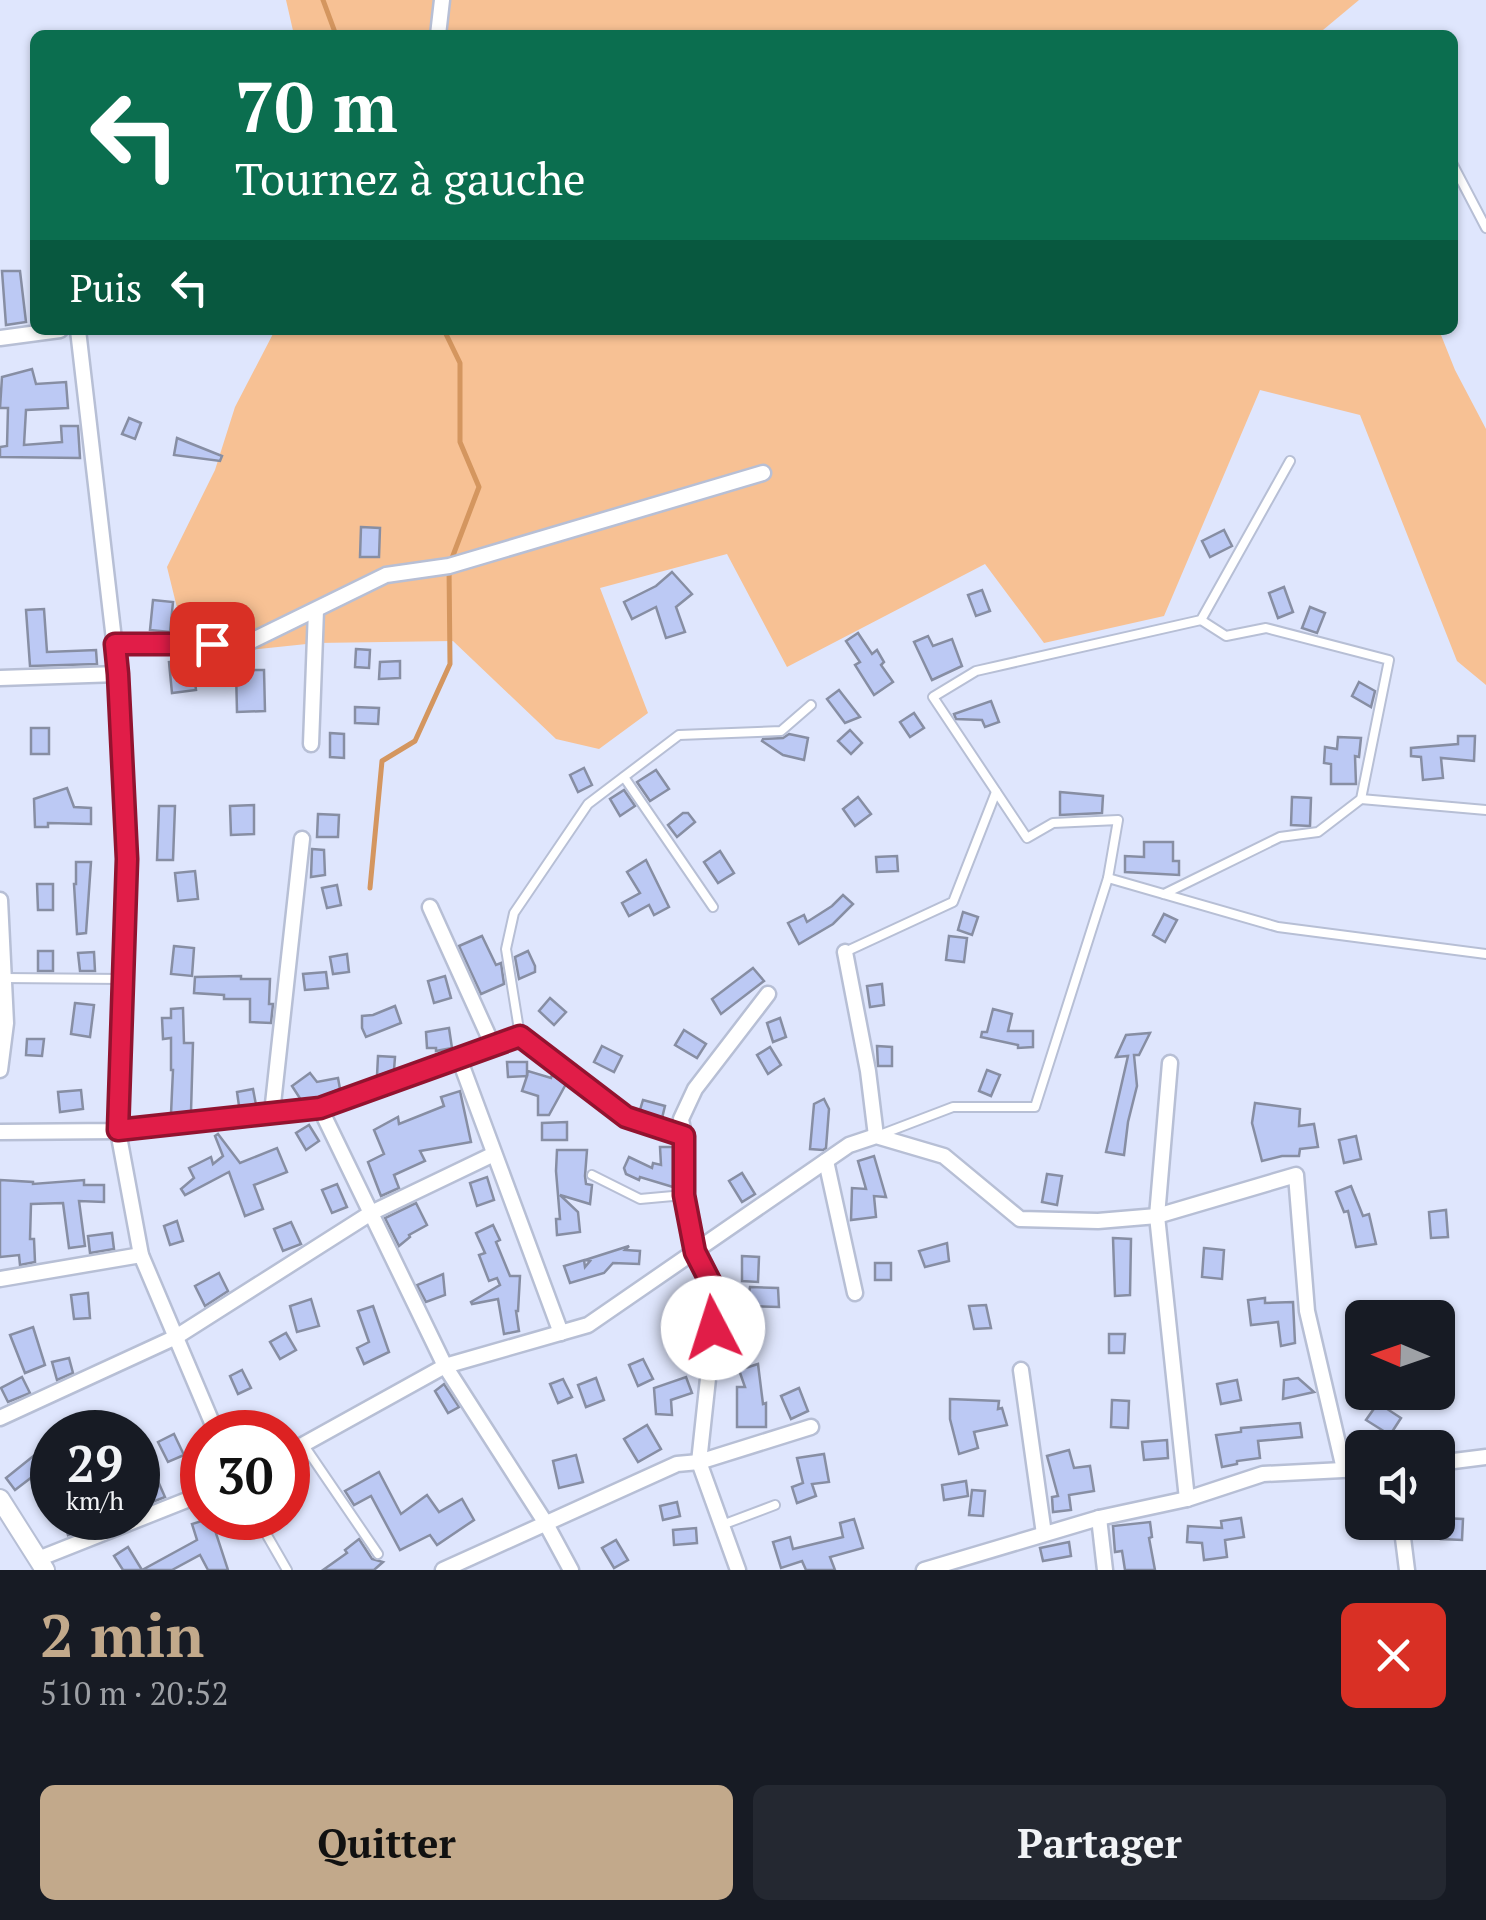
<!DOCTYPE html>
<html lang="fr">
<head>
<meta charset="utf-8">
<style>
	:root { --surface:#171b24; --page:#242831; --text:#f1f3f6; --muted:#9ea1a6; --accent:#c2a98b }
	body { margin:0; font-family:"PT Serif",serif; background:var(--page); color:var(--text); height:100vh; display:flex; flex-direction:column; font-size:38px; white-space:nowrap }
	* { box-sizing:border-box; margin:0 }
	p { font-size:32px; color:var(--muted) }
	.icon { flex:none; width:55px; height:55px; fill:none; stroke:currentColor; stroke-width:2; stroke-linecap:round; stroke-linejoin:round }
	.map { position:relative; height:1570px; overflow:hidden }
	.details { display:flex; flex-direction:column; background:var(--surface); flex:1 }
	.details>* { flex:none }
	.hud { position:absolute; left:30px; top:30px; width:1428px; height:305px; border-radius:15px; box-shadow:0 2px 8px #0004; background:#0b6e4f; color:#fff; overflow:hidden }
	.needle { width:65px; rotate:272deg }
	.controls { position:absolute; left:1345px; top:1300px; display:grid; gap:20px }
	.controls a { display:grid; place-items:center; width:110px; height:110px; border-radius:15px; background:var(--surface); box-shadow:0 2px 8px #0004; font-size:50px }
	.speed { position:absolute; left:30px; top:1410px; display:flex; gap:20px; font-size:50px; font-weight:700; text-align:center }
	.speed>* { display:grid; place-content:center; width:130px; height:130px; border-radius:50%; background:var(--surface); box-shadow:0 2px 8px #0004; line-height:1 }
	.speed small { font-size:25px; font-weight:400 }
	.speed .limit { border:15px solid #d22; background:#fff; color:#111 }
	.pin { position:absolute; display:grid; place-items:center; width:85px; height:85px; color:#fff; margin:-42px; border-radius:20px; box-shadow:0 5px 15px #0006 }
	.me { position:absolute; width:110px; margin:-55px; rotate:355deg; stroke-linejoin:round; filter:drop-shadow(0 0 8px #0008) }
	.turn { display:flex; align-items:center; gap:35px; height:210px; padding:0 40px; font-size:45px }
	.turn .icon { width:130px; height:130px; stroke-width:2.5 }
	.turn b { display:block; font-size:70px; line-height:85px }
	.then { display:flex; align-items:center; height:95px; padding:0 40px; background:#0003; gap:20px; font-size:38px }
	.round { display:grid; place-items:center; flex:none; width:105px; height:105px; border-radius:15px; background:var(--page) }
	.overview { display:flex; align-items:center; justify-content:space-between; height:170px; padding:0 40px }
	h1 { font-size:60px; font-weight:600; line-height:75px; color:var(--accent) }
	.cta { display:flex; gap:20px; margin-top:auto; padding:20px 40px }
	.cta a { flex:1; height:115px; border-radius:15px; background:var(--accent); color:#111; font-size:40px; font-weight:600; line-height:115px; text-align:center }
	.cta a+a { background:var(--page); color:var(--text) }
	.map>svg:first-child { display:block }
</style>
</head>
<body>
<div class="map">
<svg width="1486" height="1570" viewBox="0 0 1486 1570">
	<rect width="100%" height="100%" fill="#dfe6fd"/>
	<g fill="#f7c194">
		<polygon points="286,0 1359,0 1317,35 294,35"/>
		<polygon points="275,330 1439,330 1455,370 1486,429 1486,685 1457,661 1360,415 1260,390 1164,616 1044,643 985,564 787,667 727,554 600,588 648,713 599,749 556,739 453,641 316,643 239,651 183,632 167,567 215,470 235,407"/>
	</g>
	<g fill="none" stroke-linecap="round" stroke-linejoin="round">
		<g stroke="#d4965f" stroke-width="5">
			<polyline points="323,0 336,35"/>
			<polyline points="370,888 382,761 415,741 450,664 449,566 479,487 460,442 460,363 444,330"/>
		</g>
	</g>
	<g fill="#bcc9f4" stroke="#878ea3" stroke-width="2.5">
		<polygon points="2,271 20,271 26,322 6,325"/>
		<polygon points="32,369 36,384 66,382 68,408 26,410 24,445 62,442 61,426 78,426 80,458 0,457 0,447 7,446 8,408 0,408 2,377"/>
		<polygon points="129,418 141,423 135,439 122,434"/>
		<polygon points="177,438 222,456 220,461 174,455"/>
		<polygon points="361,527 380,528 379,557 360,557"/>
		<polygon points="1224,530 1232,546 1210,557 1202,541"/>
		<polygon points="672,572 692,594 676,607 685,632 666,638 656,607 632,619 624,602 656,586"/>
		<polygon points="1284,587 1293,612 1278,618 1269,593"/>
		<polygon points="982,590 990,611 976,616 968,595"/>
		<polygon points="153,600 173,602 170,632 150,630"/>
		<polygon points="1310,607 1325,613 1317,633 1302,628"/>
		<polygon points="44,609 47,652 96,650 97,664 30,666 26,610"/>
		<polygon points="858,633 872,654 877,650 884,662 881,665 893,682 874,695 855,665 860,662 846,641"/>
		<polygon points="928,636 933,646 952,639 962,666 932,680 914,642"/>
		<polygon points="356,649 370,650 369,668 355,667"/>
		<polygon points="192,659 196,690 172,693 169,662"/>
		<polygon points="400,661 400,678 379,679 380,662"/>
		<polygon points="236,670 264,670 265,711 237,712"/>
		<polygon points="1359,682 1375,691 1371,707 1352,696"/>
		<polygon points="839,690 860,717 845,723 827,699"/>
		<polygon points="991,701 999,722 985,727 982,720 956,719 954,714"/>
		<polygon points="355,707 379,708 378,724 355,723"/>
		<polygon points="914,713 924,728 910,737 900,722"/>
		<rect x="31" y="728" width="18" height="26"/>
		<polygon points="850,730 862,743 851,754 838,741"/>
		<polygon points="330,733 344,734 344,758 330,757"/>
		<polygon points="789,734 808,738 804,760 783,755 762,741 763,739 783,738"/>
		<polygon points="1458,736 1475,736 1474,761 1441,758 1443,778 1423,780 1421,757 1411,756 1411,748 1458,744"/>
		<polygon points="1338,737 1361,738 1359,757 1355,756 1356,784 1331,784 1331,764 1324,763 1325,747 1337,749"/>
		<polygon points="584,768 592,785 578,792 570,775"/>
		<polygon points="656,770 669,789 650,801 637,782"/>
		<polygon points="67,788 74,807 91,808 91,824 48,823 48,827 35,827 34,799"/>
		<polygon points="624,790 635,806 620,816 610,799"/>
		<polygon points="1060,792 1103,796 1102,813 1060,815"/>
		<polygon points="858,797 871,814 855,826 843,809"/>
		<polygon points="1292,797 1311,798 1310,826 1291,825"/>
		<polygon points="254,805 254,834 231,835 230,806"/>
		<polygon points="159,806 175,806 173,860 157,860"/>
		<polygon points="683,813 688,813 695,822 677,837 668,825"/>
		<polygon points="318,814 339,815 338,837 317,837"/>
		<polygon points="1144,842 1173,842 1173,861 1179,861 1179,875 1125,872 1125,856 1144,857"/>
		<polygon points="312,849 324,850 325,875 311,877"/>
		<polygon points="720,851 734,873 718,883 704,862"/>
		<polygon points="897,856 898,871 877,872 876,857"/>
		<polygon points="646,860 669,907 654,915 649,905 629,916 622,903 640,893 627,872"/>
		<polygon points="76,862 91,862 86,933 77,934 74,884 76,884"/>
		<polygon points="195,871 198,899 178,901 175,873"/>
		<polygon points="37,884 53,884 53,910 38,910"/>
		<polygon points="337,885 341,905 327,908 322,888"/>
		<polygon points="843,895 853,904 833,924 799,944 788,923 804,915 807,922 832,906"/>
		<polygon points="963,912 978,917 972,935 958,930"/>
		<polygon points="1164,914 1177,920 1165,942 1153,935"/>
		<polygon points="482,936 496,965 501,963 504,984 481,994 459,946"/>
		<polygon points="949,936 967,938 964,962 946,960"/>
		<polygon points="174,946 194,948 192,976 171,974"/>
		<rect x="38" y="951" width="15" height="20"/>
		<polygon points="528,951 535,966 535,972 519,979 515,957"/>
		<polygon points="94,952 95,971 80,971 78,953"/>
		<polygon points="347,954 349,972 333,974 330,957"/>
		<polygon points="753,968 764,981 721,1014 712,999"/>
		<polygon points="326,972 328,988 305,990 303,974"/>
		<polygon points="241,976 241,979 270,979 269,1004 273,1004 271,1023 250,1022 250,999 224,999 224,995 194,993 195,977"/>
		<polygon points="445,976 451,998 434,1003 428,981"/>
		<polygon points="882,984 884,1005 870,1007 867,986"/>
		<polygon points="550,998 566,1012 554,1025 539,1011"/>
		<polygon points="75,1003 94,1005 90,1037 71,1034"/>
		<polygon points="395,1006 401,1023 366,1037 362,1028 362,1016 373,1015"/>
		<polygon points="183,1008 184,1043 193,1043 191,1112 171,1114 173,1070 171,1070 171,1038 163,1039 162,1018 171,1018 171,1009"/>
		<polygon points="993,1009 1012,1014 1008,1031 1033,1031 1033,1047 1018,1048 1018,1045 981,1037 982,1032 987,1032"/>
		<polygon points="780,1018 786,1037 773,1042 767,1023"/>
		<polygon points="449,1028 452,1048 436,1051 436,1048 427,1048 426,1032"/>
		<polygon points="684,1030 706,1044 697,1058 675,1045"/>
		<polygon points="1150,1033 1139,1055 1134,1055 1137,1086 1128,1122 1124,1155 1106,1152 1128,1056 1116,1057 1126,1035"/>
		<polygon points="27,1039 44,1039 42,1056 26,1055"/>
		<polygon points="602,1046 622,1056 614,1072 594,1062"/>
		<polygon points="877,1046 892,1047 892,1066 878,1066"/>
		<polygon points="770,1047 781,1065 768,1074 757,1055"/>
		<polygon points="378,1056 395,1057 394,1070 377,1076"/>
		<polygon points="507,1062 527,1062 527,1075 528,1071 551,1078 552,1075 566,1084 549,1115 538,1115 538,1096 522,1091 527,1076 508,1077"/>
		<polygon points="987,1070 1000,1075 991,1096 979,1091"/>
		<polygon points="310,1073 317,1082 338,1078 340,1089 318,1098 301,1100 292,1086"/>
		<polygon points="253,1089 256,1105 239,1106 237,1092"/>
		<polygon points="81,1090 83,1109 60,1112 58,1092"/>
		<polygon points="460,1091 471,1142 420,1151 425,1161 394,1175 399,1188 381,1196 368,1162 384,1154 374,1130 398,1117 399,1124 444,1106 441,1097"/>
		<polygon points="824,1099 829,1109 826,1148 823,1150 810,1149 814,1104"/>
		<polygon points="643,1100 665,1106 662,1118 640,1110"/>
		<polygon points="1255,1103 1300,1109 1299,1126 1314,1124 1318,1147 1300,1149 1299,1156 1282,1156 1262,1161 1252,1123"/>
		<polygon points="567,1122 567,1140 542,1140 542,1123"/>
		<polygon points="309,1125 319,1141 306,1150 296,1133"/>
		<polygon points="218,1134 240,1163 277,1148 287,1172 254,1185 263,1209 245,1216 229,1172 185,1195 181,1189 194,1178 189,1168 211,1157 213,1164 223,1156 215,1136"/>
		<polygon points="1356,1136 1361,1159 1344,1163 1339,1140"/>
		<polygon points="660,1147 673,1147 673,1187 640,1177 639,1180 626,1174 624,1168 629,1157 652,1168 653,1163 661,1165"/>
		<polygon points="557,1150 587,1150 585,1176 586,1184 592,1185 590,1204 560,1195 578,1212 580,1232 557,1235 556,1219 560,1219 556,1171"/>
		<polygon points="874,1156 886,1197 874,1196 876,1217 851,1220 852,1188 866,1189 858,1161"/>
		<polygon points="742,1173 755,1194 742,1202 729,1181"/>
		<polygon points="1047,1174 1062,1176 1057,1205 1042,1202"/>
		<polygon points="487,1177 494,1200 477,1206 470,1183"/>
		<polygon points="0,1180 33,1182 33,1184 84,1180 84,1185 104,1185 104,1202 79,1201 85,1246 69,1248 63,1203 31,1204 30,1239 34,1239 35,1262 20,1265 19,1255 0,1257"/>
		<polygon points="337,1184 347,1207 332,1213 322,1190"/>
		<polygon points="1351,1186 1363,1216 1369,1214 1376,1244 1356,1247 1348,1211 1344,1212 1336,1192"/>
		<polygon points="416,1203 427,1225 409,1235 410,1237 399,1246 385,1218"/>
		<polygon points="1446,1210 1448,1237 1431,1238 1429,1212"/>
		<polygon points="177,1221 183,1241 170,1245 164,1226"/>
		<polygon points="291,1222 301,1244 283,1251 274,1229"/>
		<polygon points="493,1225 500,1240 496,1242 510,1276 520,1276 518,1311 516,1311 519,1331 504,1334 498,1299 472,1304 471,1302 500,1285 497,1278 489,1281 479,1255 485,1253 476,1233"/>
		<polygon points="112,1233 114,1249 90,1253 88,1236"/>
		<polygon points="1113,1238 1131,1239 1130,1295 1115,1296"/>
		<polygon points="947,1243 949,1261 925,1267 919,1251"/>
		<polygon points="629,1246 625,1250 640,1251 639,1264 613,1263 604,1273 570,1283 564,1266 584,1260 585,1267 590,1261 585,1260"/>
		<polygon points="1204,1248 1224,1250 1222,1279 1202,1277"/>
		<polygon points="742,1256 759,1257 758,1282 742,1281"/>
		<rect x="875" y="1263" width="16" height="17"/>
		<polygon points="219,1273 228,1291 205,1306 195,1286"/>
		<polygon points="443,1274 445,1295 426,1302 417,1285"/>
		<polygon points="750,1287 778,1288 779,1307 747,1306"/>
		<polygon points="88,1293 90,1318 74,1319 71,1295"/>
		<polygon points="1265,1298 1265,1303 1293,1302 1295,1343 1281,1346 1278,1322 1251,1325 1248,1300"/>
		<polygon points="311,1299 319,1326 297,1332 290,1306"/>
		<polygon points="986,1305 991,1328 974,1329 969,1306"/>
		<polygon points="373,1306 389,1352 364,1364 357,1348 369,1342 358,1311"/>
		<polygon points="33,1327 45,1365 25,1373 10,1335"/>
		<polygon points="286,1333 296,1350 280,1359 270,1342"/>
		<polygon points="1109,1334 1125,1334 1124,1353 1109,1353"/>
		<polygon points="69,1358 73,1373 57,1380 52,1362"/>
		<polygon points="643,1359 653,1379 638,1386 629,1365"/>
		<polygon points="758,1364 763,1404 766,1403 766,1427 737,1427 737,1387 745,1387 739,1370"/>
		<polygon points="242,1370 251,1388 238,1394 230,1376"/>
		<polygon points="22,1377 30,1393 8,1402 1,1388"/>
		<polygon points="686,1377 692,1393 671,1400 672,1415 656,1414 654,1388"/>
		<polygon points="596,1378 604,1400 586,1407 578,1385"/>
		<polygon points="1298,1378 1314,1392 1283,1399 1284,1380"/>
		<polygon points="563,1379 572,1397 558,1403 550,1384"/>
		<polygon points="1237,1380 1241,1400 1221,1404 1217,1384"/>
		<polygon points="444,1384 459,1407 448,1413 435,1391"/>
		<polygon points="799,1388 808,1411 791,1419 781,1396"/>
		<polygon points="950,1399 999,1401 998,1409 1002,1408 1007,1425 974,1432 978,1448 959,1454 950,1419"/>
		<polygon points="1112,1400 1129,1401 1128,1428 1111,1427"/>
		<polygon points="1378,1403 1401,1418 1390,1435 1366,1420"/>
		<polygon points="1300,1423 1302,1437 1258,1441 1260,1458 1237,1461 1237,1464 1222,1467 1216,1435 1241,1432 1241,1428"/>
		<polygon points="647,1425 661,1449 638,1462 624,1439"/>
		<polygon points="174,1434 184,1455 168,1462 158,1442"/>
		<polygon points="1167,1440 1168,1458 1144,1460 1142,1442"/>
		<polygon points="52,1441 52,1467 37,1476 36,1474 15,1490 6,1478"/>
		<polygon points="1069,1450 1074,1468 1090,1466 1094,1491 1069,1495 1071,1510 1053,1512 1052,1497 1058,1496 1047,1456"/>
		<polygon points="824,1454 829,1482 812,1484 816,1496 797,1503 792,1487 803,1483 797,1458"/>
		<polygon points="576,1455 583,1482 559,1488 553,1461"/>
		<polygon points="379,1472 401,1514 427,1495 439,1512 462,1499 474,1520 437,1545 430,1535 400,1550 371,1496 354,1505 345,1491"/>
		<polygon points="157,1479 165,1497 150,1503 142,1485"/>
		<polygon points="966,1481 968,1496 944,1500 942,1485"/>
		<polygon points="972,1490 985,1491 983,1516 969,1515"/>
		<polygon points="677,1502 680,1516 663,1520 660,1506"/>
		<polygon points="63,1518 80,1518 84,1529 68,1535"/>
		<polygon points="211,1518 228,1570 208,1570 200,1555 172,1570 123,1570 114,1556 128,1547 142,1570 197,1540 192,1524"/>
		<polygon points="1241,1518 1244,1537 1225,1540 1227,1557 1204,1560 1202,1543 1187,1542 1188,1526 1222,1528 1221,1521"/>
		<polygon points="1442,1518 1463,1519 1462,1540 1441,1539"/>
		<polygon points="854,1519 863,1548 830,1557 835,1570 806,1570 802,1561 781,1568 773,1542 790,1537 793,1549 843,1537 840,1523"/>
		<polygon points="1150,1522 1152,1537 1149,1538 1155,1570 1125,1570 1122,1551 1115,1552 1113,1526"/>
		<polygon points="696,1528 697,1543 674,1545 673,1530"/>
		<polygon points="359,1539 372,1559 383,1562 374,1570 323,1570 347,1553 345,1550"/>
		<polygon points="616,1540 628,1560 614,1568 602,1548"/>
		<polygon points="1069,1542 1071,1556 1043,1561 1040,1548"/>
	</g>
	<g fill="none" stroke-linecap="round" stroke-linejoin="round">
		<defs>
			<g id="service">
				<polyline points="1452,163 1486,228"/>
				<polyline points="624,777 713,907"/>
				<polyline points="1361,799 1486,810"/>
				<polyline points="1108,878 1278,927 1486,954"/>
				<polyline points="1164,894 1280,837 1318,832 1361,799 1389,660 1266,628 1226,636 1201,620"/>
				<polyline points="845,952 953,902 996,792"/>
				<polyline points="3,978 123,979"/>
				<polyline points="520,1036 506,949 514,913 588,804 679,735 781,731 811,705"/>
				<polyline points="877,1136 953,1107 1035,1107 1108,878 1118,820 1053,823 1027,838 933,697 976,671 1201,620 1290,461"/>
				<polyline points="592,1175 640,1199 684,1195"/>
				<polyline points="303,1444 378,1554"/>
				<polyline points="257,1518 287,1570"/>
				<polyline points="722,1525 775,1505"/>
			</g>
			<g id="minor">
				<polyline points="438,35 442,0"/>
				<polyline points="78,330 118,674 127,859 118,1131 141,1255 216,1432"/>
				<polyline points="0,338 60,330"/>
				<polyline points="115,644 245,644 386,575 449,566 763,473"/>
				<polyline points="0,678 118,674"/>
				<polyline points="311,744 316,610"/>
				<polyline points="0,900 6,1023 0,1070"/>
				<polyline points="430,907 493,1046"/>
				<polyline points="845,952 868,1071 876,1136"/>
				<polyline points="459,1058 561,1333"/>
				<polyline points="1170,1063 1157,1216 1187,1499"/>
				<polyline points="320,1108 445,1366 545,1522 571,1570"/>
				<polyline points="272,1113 302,839"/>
				<polyline points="0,1132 118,1131 320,1108 520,1036 626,1117 684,1136"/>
				<polyline points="826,1161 855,1293"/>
				<polyline points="0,1279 141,1255"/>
				<polyline points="1021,1370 1044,1534"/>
				<polyline points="0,1418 176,1337 371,1213 494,1154"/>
				<polyline points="288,1453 445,1366 588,1325 849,1145 876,1136 944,1156 1020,1219 1098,1221 1157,1216 1296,1175 1307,1311 1344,1469"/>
				<polyline points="1438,1463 1486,1457"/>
				<polyline points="1099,1518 1105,1570"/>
				<polyline points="1401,1522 1407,1570"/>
				<polyline points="38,1559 202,1494"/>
				<polyline points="443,1570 677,1464 699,1462 811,1427"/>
				<polyline points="738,1570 699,1462 717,1295 695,1252 684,1195 684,1136 681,1119 695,1089 768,994"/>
				<polyline points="924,1570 1099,1518 1187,1499 1263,1474 1362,1469"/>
			</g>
			<polyline id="tertiary" points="0,1499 45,1570"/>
		</defs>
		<use href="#service" stroke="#b7bfd5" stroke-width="12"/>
		<use href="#minor" stroke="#b7bfd5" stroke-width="19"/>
		<use href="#tertiary" stroke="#b7bfd5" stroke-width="22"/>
		<use href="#service" stroke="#fff" stroke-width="8"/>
		<use href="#minor" stroke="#fff" stroke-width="14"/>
		<use href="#tertiary" stroke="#fff" stroke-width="18"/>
	</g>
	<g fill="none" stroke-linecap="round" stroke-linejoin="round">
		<defs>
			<polyline id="route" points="212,644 115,644 118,674 127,859 118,1130 320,1108 520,1036 626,1117 684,1136 684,1195 695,1252 717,1295 713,1328"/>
		</defs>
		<use href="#route" stroke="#92132f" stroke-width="25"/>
		<use href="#route" stroke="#e11d48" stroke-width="18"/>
	</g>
</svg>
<div class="controls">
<a><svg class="needle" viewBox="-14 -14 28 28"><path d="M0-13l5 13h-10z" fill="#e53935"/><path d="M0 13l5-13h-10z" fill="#9ea1a6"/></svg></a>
<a><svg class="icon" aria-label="sound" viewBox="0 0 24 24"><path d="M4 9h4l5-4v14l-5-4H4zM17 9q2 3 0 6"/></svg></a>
</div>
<div class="speed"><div>29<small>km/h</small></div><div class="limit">30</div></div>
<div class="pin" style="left:212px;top:644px;background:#d93025"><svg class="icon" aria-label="arrive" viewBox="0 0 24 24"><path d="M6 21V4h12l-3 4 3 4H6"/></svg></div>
<svg class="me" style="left:713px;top:1328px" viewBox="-20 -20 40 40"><circle r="19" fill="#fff"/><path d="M0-13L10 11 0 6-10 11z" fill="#e11d48"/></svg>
<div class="hud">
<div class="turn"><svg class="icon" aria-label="left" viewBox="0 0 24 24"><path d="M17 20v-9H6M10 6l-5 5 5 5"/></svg><div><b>70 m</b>Tournez à gauche</div></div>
<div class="then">Puis<svg class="icon" aria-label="left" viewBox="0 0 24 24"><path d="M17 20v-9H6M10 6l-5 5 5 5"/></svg></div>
</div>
</div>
<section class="details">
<div class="overview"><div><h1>2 min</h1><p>510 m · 20:52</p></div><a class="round" style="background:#d93025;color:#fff"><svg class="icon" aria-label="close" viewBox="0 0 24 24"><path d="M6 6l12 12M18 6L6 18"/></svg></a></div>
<div class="cta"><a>Quitter</a><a>Partager</a></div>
</section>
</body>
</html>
